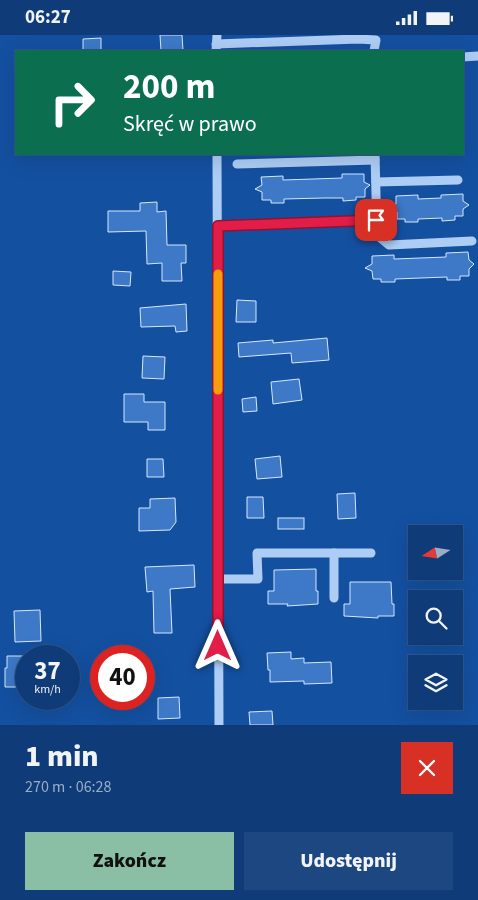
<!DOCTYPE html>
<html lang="pl">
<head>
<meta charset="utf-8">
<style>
	:root { --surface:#0f3c78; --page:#1d4780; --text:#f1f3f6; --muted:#9badc6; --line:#2f568a; --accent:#8abfa5 }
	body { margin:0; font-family:"Source Sans 3",sans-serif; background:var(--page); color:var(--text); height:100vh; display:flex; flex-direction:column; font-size:19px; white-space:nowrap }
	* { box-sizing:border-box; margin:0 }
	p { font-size:16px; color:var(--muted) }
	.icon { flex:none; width:28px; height:28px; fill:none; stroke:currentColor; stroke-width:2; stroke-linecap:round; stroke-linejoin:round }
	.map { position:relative; height:690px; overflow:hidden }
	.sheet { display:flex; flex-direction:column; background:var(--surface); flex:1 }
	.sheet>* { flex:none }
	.guide { position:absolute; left:15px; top:15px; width:449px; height:105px; border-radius:0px; box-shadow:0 5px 20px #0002,0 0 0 1px var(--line); background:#0b6e4f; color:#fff; overflow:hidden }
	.needle { width:32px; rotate:258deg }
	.fabs { position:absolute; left:408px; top:490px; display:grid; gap:10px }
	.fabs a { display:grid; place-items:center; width:55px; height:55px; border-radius:0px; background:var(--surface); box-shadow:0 5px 20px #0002,0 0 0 1px var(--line); font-size:25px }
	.speed { position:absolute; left:15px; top:610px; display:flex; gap:10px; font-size:25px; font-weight:700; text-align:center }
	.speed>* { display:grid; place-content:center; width:65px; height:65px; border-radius:50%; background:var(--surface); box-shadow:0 5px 20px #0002,0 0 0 1px var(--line); line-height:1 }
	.speed small { font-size:12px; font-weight:400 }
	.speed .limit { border:8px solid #d22; background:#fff; color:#111 }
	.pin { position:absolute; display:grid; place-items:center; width:42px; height:42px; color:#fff; margin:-21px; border-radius:10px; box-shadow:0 2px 8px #0006 }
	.me { position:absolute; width:55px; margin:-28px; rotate:0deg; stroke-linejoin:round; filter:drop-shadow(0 0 4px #0008) }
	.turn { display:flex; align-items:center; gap:18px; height:105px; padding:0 25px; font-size:22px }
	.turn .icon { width:65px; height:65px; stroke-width:2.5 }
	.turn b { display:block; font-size:35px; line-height:42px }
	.round { display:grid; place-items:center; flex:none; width:52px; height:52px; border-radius:0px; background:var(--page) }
	.summary { display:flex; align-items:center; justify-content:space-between; height:85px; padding:0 25px }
	h1 { font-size:30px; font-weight:800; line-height:38px }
	.cta { display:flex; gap:10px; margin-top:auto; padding:10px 25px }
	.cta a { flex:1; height:58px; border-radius:0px; background:var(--accent); color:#111; font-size:20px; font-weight:800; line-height:58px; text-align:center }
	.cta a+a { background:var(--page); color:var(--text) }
	.status { display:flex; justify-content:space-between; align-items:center; height:35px; padding:0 25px; background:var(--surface); direction:ltr }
	.status svg { height:14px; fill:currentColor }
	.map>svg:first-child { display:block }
</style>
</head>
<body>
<div class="status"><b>06:27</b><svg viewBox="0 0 49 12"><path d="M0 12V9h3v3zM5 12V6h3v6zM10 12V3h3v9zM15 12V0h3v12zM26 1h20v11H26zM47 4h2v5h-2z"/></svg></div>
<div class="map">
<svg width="478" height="690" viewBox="0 0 478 690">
	<rect width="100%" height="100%" fill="#1450a0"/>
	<g fill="#3d79c7" stroke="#d5e7fd">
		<polygon points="160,0 182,0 183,15 161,16"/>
		<polygon points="101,3 101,16 83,16 83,4"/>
		<polygon points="342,139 364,139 364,147 370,150 365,154 365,162 356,162 356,165 343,166 343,163 324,163 284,164 284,168 271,168 271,165 262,165 262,157 255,154 262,150 261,142 283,141 283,145 342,143"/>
		<polygon points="463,159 463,166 469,170 463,174 463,181 455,181 455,185 442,186 442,183 418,184 418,187 405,187 405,184 397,184 397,177 389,173 396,169 396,161 418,160 418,164 441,163 441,160"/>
		<polygon points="157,167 157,177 166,176 167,210 186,210 186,228 181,228 182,246 162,246 162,228 147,229 146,196 108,197 108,176 140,176 140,168"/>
		<polygon points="468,217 469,225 474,229 469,234 469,241 460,241 460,245 447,245 447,242 395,244 395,247 381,247 381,244 373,244 372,236 365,233 372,229 372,221 394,220 394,224 446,222 446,218"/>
		<polygon points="113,236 131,237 130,251 113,250"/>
		<polygon points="237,265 256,266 256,287 236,287"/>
		<polygon points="186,269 187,296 176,297 175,291 141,292 140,273"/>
		<polygon points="327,303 329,325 292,328 291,318 239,322 238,308 273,305 273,308"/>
		<polygon points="143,321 165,322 164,344 142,343"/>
		<polygon points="299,344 302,365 273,369 271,347"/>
		<polygon points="124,359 144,359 144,367 165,367 165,395 148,395 148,387 124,387"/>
		<polygon points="256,362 257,376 243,377 242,364"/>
		<polygon points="280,421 282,442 257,444 255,424"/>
		<polygon points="147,424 163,424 164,442 147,442"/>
		<polygon points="355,458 356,483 338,484 337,459"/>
		<polygon points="247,462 263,462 264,483 247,483"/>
		<polygon points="175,463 176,487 170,495 139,496 139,473 150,473 150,464"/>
		<rect x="278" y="483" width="26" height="11"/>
		<polygon points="194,530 195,552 170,554 172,598 154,598 153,556 147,557 145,532"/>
		<polygon points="316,534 316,556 318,556 318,569 287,571 288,569 268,569 268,556 274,556 274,535"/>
		<polygon points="350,547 391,547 392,569 394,569 394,581 378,581 378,583 344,581 344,569 350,569"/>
		<polygon points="40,575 41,606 15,607 14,576"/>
		<polygon points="291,617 291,624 304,623 304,628 331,627 332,648 304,649 304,646 270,647 270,635 268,635 267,618"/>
		<polygon points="7,621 25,621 26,652 5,652 5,633 7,633"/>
		<polygon points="179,662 180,683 158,684 158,663"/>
		<polygon points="272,676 273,690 250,690 249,677"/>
	</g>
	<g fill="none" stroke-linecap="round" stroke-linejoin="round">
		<g stroke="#adcdf4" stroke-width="9">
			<polyline points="216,9 358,4 376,5 374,16"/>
			<polyline points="216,16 217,0"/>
			<polyline points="462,22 478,21"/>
			<polyline points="217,119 219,690"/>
			<polyline points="375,119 377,200 389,210 472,206"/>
			<polyline points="237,129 375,125"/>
			<polyline points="376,147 458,145"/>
			<polyline points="218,191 376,185"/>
			<polyline points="334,518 371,518"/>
			<polyline points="218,544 258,544 257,518 334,518 334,563"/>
		</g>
	</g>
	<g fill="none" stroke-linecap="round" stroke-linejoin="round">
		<defs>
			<polyline id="route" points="218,611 218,191 376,185"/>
		</defs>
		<use href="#route" stroke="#92132f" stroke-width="12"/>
		<use href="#route" stroke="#e11d48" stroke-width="9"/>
		<polyline stroke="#f59e0b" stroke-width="9" points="218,239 218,355"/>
	</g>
</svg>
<div class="fabs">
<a><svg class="needle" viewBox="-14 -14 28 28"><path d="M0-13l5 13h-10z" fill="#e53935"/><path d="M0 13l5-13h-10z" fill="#9badc6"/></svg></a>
<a><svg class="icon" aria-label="search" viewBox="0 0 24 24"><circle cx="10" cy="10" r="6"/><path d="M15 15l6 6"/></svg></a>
<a><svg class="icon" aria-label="layers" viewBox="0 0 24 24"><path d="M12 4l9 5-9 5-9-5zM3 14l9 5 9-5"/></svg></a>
</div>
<div class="speed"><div>37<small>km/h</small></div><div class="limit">40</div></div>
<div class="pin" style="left:376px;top:185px;background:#d93025"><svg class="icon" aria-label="arrive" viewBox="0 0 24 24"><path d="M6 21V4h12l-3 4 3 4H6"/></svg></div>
<svg class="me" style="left:218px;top:611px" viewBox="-20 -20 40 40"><path d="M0-17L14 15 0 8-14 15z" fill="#e11d48" stroke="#fff" stroke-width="4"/></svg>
<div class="guide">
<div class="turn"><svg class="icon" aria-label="right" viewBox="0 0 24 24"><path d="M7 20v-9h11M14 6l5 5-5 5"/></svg><div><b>200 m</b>Skręć w prawo</div></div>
</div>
</div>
<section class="sheet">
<div class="summary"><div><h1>1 min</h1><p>270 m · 06:28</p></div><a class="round" style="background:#d93025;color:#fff"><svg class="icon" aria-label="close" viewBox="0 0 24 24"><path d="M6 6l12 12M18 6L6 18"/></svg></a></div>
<div class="cta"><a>Zakończ</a><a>Udostępnij</a></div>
</section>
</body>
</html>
